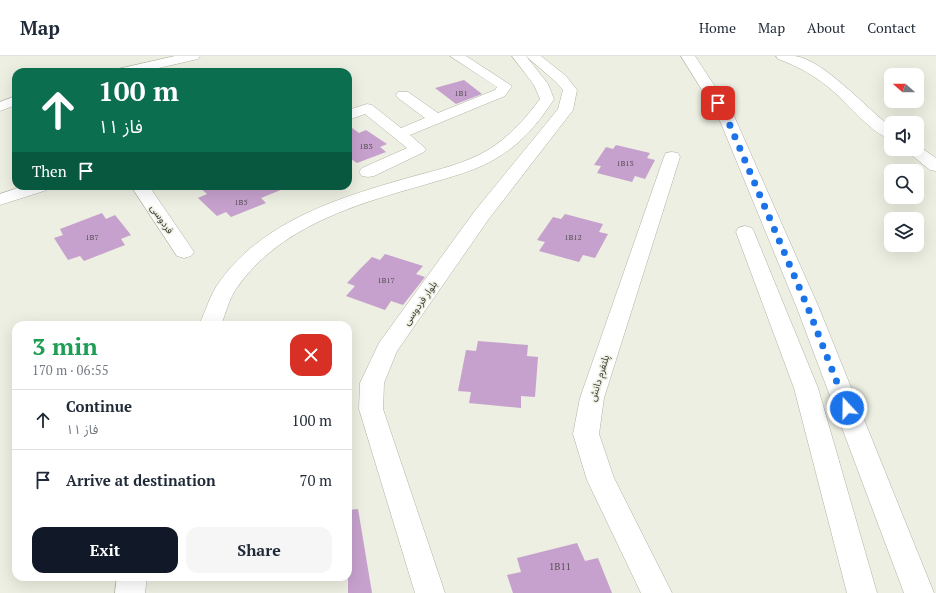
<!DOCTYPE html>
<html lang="en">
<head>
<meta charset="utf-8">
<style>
	:root { --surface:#fff; --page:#f6f6f7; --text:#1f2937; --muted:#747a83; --line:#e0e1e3; --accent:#111827 }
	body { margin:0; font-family:"PT Serif","Noto Sans Arabic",serif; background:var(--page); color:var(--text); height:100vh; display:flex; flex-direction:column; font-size:15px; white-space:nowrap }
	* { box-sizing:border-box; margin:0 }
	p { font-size:13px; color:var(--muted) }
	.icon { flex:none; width:22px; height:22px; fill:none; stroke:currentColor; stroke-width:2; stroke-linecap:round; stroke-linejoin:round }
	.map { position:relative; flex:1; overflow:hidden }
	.drawer { position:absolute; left:12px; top:265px; width:340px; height:260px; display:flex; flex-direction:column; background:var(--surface); border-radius:12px; box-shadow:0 4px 16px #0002 }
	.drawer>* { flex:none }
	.guide { position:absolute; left:12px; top:12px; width:340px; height:122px; border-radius:12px; box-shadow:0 4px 16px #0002; background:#0b6e4f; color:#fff; overflow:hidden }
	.needle { width:26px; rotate:291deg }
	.tools { position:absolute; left:884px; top:12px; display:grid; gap:8px }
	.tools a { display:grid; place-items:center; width:40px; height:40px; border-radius:8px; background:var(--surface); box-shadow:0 4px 16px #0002; font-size:20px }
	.pin { position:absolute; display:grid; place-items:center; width:34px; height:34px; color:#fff; margin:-17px; border-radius:8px; box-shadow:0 2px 6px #0006 }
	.me { position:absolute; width:44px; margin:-22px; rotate:339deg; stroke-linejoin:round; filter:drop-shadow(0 0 3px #0008) }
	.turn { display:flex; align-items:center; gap:14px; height:84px; padding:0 20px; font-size:18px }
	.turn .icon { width:52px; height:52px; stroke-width:2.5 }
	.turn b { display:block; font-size:28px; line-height:34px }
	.then { display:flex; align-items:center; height:38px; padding:0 20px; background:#0003; gap:8px; font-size:15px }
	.round { display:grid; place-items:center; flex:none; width:42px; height:42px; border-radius:12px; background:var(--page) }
	.summary { display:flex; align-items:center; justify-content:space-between; height:68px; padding:0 20px }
	h1 { font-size:24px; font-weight:700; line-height:30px; color:#1e9e55 }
	.primary-button { display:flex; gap:8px; margin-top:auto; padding:8px 20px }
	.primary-button a { flex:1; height:46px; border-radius:12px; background:var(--accent); color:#fff; font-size:16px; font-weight:700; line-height:46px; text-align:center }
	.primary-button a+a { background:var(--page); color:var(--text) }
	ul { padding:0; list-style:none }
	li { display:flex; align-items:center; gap:12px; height:60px; padding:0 20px; border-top:1px solid var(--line) }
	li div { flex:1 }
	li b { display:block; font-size:15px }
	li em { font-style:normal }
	header { display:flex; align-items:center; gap:24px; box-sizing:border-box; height:56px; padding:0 20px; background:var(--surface); border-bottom:1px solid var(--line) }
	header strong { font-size:19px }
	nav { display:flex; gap:22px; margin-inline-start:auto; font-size:14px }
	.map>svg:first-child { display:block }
</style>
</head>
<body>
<header>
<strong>Map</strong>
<nav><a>Home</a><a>Map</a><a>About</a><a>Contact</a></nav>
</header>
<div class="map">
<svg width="936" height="537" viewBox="0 0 936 537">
	<rect width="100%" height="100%" fill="#ecefe1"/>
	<g fill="#c6a1cd">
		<polygon points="464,24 482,38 456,48 435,32"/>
		<polygon points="348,69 359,77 366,74 387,88 380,91 386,96 357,107 348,101"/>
		<polygon points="616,89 650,97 647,102 655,104 645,123 635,120 632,126 597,117 601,110 594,109 606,91 613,93"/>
		<polygon points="198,130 288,130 288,131 261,142 266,147 231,161 226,156 217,160 198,142 207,138"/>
		<polygon points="102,157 106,163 115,159 131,179 121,183 125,189 84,205 80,200 68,204 54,182 63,179 60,173"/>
		<polygon points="565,158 603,168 599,176 608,178 595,202 583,199 579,206 539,195 545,186 537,184 553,161 561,163"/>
		<polygon points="385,198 423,210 416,218 425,221 403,249 391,245 385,254 346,240 355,230 347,227 361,212 372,201 380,204"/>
		<polygon points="478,285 528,289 527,300 538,301 535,341 521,340 521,352 469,347 471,336 458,335 466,294 476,295"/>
		<polygon points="358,453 372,537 348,537 348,454"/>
		<polygon points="577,487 585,505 598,502 612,537 513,537 507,519 521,516 517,502"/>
	</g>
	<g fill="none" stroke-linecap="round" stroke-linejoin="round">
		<defs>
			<g id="minor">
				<polygon points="175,0 200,0 198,3 141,16 116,16 118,13"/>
				<polygon points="450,0 466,0 512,30 505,40 410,79 426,93 424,96 374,120 368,121 362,120 359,116 362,112 407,92 365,58 348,64 348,54 367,48 372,49 401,72 425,62 398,42 396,39 398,36 408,36 438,57 495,34 497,31"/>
				<polygon points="526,0 541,0 566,20 577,34 573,54 488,164 397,295 384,327 383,353 445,537 415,537 359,353 360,327 379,287 474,156 558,53 563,34 556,26"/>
				<polygon points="681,0 695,0 734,60 819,252 934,537 904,537 797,252 718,60"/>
				<path d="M776,0C782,0 789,0 795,0C824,4 866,52 891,71V83C872,78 849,49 834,36C817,21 800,11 778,3Z"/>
				<polygon points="16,40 16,49 0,55 0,46"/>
				<polygon points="917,89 936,102 936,115 930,114 904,93 917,93"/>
				<polygon points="672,96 678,97 680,101 604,342 599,378 614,422 672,537 641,537 587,424 573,378 580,342 664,101 666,97"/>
				<polygon points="24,130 50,130 47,134 0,149 0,138"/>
				<polygon points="131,130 149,130 194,196 191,200 184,202 177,200"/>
				<polygon points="745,170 752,172 754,176 818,332 877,537 847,537 794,332 736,176 738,172"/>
			</g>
			<g id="major">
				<path d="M512,0H526L548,28L554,43C540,65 523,86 500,100C477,115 450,121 424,129C356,148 278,171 236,233C229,243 226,257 221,269H199C206,255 210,238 220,225C264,164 341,141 411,121C437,114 464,108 488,94C509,81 526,62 540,43L534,29Z"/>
				<polygon points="117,521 147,521 145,537 115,537"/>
			</g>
		</defs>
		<use href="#minor" stroke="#b0b2a5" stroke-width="1"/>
		<use href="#major" stroke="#b0b2a5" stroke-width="1"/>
		<use href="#minor" fill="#fff" fill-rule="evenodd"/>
		<use href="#major" fill="#fff" fill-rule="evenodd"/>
	</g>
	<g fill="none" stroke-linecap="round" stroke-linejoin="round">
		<polyline stroke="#1a73e8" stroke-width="7" stroke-dasharray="0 12.6" points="718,47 726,60 808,252 847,352"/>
	</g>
	<g text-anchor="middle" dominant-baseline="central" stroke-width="3" stroke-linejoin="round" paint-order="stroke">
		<g font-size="8" fill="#5b525a">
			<text x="461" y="37">1B1</text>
			<text x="366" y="90">1B3</text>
			<text x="625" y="107">1B13</text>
			<text x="241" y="146">1B5</text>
			<text x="92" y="181">1B7</text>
			<text x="573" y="181">1B12</text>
			<text x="386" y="224">1B17</text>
		</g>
		<g font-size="10" fill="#373833" stroke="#ecefe1">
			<text transform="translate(162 163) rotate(56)">فردوسی</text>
			<text transform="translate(420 247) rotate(-55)">بلوار فردوسی</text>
			<text transform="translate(599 322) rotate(-73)">پلتفرم دانش</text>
		</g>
		<g font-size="10" fill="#5b525a">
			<text x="560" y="510">1B11</text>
		</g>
	</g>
</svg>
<div class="tools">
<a><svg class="needle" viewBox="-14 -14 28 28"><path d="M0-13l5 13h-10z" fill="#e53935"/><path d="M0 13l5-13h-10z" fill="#747a83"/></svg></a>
<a><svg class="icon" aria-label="sound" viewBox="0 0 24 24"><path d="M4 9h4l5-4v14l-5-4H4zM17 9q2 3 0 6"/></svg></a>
<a><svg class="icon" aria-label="search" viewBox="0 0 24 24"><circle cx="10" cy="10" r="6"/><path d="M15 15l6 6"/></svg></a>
<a><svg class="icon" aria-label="layers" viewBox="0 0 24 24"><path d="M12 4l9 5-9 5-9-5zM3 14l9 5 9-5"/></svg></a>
</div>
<div class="pin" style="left:718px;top:47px;background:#d93025"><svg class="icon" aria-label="arrive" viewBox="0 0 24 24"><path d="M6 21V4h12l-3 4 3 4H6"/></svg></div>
<svg class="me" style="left:847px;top:352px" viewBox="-20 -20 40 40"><circle r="17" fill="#1a73e8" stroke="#fff" stroke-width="3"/><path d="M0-11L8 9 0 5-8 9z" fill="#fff"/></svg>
<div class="guide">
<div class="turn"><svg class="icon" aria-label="ahead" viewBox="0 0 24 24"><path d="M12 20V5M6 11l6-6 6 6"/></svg><div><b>100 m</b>فاز ۱۱</div></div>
<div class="then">Then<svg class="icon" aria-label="arrive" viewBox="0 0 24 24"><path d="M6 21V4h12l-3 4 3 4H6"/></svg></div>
</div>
<section class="drawer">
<div class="summary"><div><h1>3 min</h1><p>170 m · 06:55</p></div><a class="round" style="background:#d93025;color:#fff"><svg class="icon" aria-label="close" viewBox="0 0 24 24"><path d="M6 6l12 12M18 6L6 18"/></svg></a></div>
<ul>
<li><svg class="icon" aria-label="ahead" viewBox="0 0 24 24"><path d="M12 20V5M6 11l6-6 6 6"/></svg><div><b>Continue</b><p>فاز ۱۱</p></div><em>100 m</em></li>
<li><svg class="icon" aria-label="arrive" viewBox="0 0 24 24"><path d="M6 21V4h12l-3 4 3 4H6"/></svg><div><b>Arrive at destination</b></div><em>70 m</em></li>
</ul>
<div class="primary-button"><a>Exit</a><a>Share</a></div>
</section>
</div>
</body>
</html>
